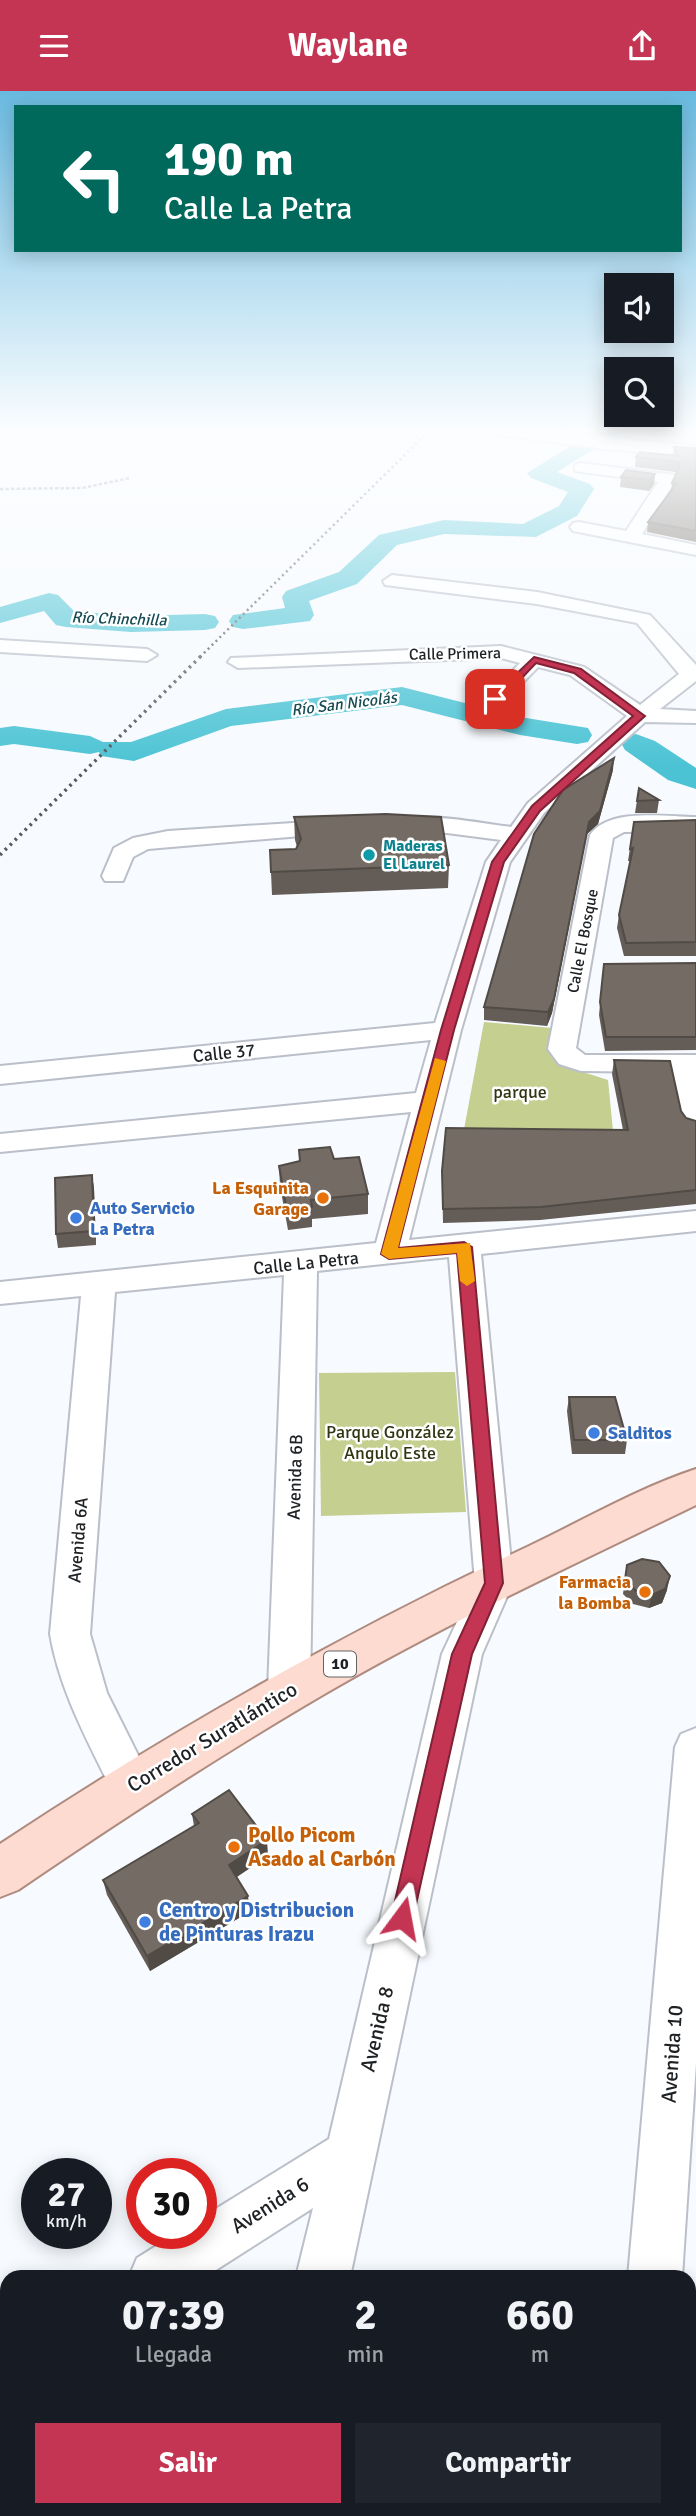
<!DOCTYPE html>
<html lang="es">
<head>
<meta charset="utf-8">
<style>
	:root { --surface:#171b24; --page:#20242c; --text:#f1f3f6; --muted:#9ea1a6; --accent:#c43453 }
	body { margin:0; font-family:Signika,sans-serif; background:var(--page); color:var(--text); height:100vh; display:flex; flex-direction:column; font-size:26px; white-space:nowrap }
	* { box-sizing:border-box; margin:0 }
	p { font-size:23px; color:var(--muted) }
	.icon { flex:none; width:38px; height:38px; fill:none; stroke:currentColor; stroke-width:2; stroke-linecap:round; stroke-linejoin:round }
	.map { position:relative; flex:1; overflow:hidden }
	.panel { position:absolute; left:0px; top:2179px; width:696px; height:247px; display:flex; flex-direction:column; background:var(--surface); border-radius:21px 21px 0 0; box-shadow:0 4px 18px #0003 }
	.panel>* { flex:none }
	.banner { position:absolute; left:14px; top:14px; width:668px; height:147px; border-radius:0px; box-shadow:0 4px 18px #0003; background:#00695c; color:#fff; overflow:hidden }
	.controls { position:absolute; left:604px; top:182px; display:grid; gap:14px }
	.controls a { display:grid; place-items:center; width:70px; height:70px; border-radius:0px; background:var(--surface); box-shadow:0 4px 18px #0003; font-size:35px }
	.speed { position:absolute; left:21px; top:2067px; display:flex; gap:14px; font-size:35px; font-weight:700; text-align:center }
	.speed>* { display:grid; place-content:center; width:91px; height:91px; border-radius:50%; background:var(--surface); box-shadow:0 4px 18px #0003; line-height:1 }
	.speed small { font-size:18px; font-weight:400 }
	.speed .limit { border:10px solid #d22; background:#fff; color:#111 }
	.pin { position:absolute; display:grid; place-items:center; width:60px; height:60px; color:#fff; margin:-30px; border-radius:14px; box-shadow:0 4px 10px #0006 }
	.me { position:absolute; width:77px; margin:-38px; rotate:13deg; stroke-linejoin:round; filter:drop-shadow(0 0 5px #0008) }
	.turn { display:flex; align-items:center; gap:24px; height:147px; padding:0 35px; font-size:32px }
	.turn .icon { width:91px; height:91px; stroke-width:2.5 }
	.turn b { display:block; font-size:49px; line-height:60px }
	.eta { display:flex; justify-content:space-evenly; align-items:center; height:119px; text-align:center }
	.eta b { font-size:42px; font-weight:700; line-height:49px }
	.button { display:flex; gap:14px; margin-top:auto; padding:14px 35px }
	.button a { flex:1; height:80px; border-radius:0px; background:var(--accent); color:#fff; font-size:28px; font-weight:700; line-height:80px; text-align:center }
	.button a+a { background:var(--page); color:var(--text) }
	header { display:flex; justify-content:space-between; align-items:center; height:91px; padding:0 35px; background:var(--accent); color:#fff; font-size:32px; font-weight:700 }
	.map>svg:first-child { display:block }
</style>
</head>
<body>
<header><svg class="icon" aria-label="menu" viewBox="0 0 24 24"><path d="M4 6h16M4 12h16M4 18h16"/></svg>Waylane<svg class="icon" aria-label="share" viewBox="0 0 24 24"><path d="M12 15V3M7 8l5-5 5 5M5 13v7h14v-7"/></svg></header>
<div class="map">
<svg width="696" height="2425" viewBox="0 0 696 2425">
	<rect width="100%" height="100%" fill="#f7fafe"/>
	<g fill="#c4cf90">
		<polygon points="484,931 552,937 549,955 564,975 608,989 614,1050 462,1049"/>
		<polygon points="455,1281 466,1421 321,1425 319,1282"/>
	</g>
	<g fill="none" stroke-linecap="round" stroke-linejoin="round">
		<g fill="#4bc3d4" fill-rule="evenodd">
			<polygon points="600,337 627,337 557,381 590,393 594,398 577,425 536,446 444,443 397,454 357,493 309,510 314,524 310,530 243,538 233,536 229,530 233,524 285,517 282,506 286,500 339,481 379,444 444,429 523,433 559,415 568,401 531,387 527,382"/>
			<polygon points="49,502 58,504 74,520 131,525 205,523 215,525 219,531 215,537 205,539 131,541 66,536 56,534 44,520 0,532 0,516"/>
			<polygon points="402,596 520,626 588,637 592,644 588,651 577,653 520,644 402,614 231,635 134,670 101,665 99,661 90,663 14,653 0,655 0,637 14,635 90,645 103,651 131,651 226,618"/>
			<polygon points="636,643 655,650 696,677 696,698 668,689 625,659 621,652 625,645"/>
		</g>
		<defs>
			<g id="minor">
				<polygon points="477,337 520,337 696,355 696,365 605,358 485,342"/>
				<polygon points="581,372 675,384 677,387 642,443 696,454 696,464 573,440 570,436 573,432 579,431 626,440 658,391 575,380 575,374"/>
				<path d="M392,484L537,501L650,524L696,574V590L660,618L696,620V632L645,631L544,722L510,771L461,939L409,1149L696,1120V1140L481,1163L513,1492L482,1563L350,2186H296L313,2117L205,2186H129L137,2167L177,2142H201V2127L329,2048L442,1563L475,1492L449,1166L317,1180L310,1599L304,1612L289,1617L274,1612L268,1599L284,1184L115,1201L90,1543L107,1602L153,1694L146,1708L131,1713L116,1708C90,1654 60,1602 50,1543L81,1205L0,1213V1191L376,1152L411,1021L0,1061V1043L416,1002L431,949L0,993V975L435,932L486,771L501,749L447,742L390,740L386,735L390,730C428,721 473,731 511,736L528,712L627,625L570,584L538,576L502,613H488L485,609L488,605L520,572L501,567L238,577L228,571L231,567L501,555L584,576L640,614L679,583L637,532L537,513L385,494L383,490Z"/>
				<polygon points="0,549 147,558 157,564 147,570 0,561"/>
				<path d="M696,726V740L624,741L613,747L576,957L585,964H696V1042L686,1039L681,1033L670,981L581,980L559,973L548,958L590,744C609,716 666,726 696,726Z"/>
				<polygon points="340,729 348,731 352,736 348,741 148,758 133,766 123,790 105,790 102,785 114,757 133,747 168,740"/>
				<polygon points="696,1637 696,1972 682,2186 628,2186 675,1656 681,1643"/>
				<polygon points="7,2252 7,2310 0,2313 0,2255"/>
				<polygon points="244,2418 302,2418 301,2425 243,2425"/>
				<rect x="608" y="2418" width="58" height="7"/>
			</g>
			<path id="major" d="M696,1378V1414C564,1478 430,1540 304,1615C206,1673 112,1735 18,1799L0,1806V1753C169,1641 344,1542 527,1456C582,1430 638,1397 696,1378Z"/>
		</defs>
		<use href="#minor" stroke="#babfc9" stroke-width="4"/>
		<use href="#major" stroke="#af8b7f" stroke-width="4"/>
		<polyline stroke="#86898d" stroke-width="2.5" stroke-dasharray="3.5 2" stroke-linecap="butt" points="0,398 82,397 130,387"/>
		<use href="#minor" fill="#fff" fill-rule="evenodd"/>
		<use href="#major" fill="#fddbd0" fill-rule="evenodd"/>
		<polyline stroke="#56595c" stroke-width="2.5" stroke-dasharray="2 3.5" stroke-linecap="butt" points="200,566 432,337"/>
		<polyline stroke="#56595c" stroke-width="3.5" stroke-dasharray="2.5 4.5" stroke-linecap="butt" points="0,764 202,564"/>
	</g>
	<g fill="#645c56">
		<polygon points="674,356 696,357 696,451 647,441 648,431 671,400 672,392 677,383 675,381 635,376 636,366 673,364"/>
		<polygon points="655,383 654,393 649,400 620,396 621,386"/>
		<polygon points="613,679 598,733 587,743 552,922 547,935 484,929 484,916"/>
		<polygon points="639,697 659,709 657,722 635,722"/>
		<polygon points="294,726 449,774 448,797 272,804 270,759 296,758 297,756 295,749"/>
		<polygon points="696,729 696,865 624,865 617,837 619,824 631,770 628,770 634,731"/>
		<polygon points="696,872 696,959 605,960 599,924 604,873"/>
		<polygon points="614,969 681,1020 686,1027 696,1030 696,1113 540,1129 443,1132 442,1080 623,1039 612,983"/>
		<polygon points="334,1068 368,1103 368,1123 312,1128 312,1136 288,1139 280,1095 279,1075"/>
		<polygon points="92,1084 94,1098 96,1154 58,1157 56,1143"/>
		<polygon points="569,1306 627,1349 625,1363 572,1363 567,1320"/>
		<polygon points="627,1474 667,1499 662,1512 649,1517 633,1513 623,1503"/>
		<polygon points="192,1723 268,1765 236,1786 248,1805 249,1821 150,1880 107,1804 103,1789 194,1735"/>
	</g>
	<g fill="#514b46">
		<polygon points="655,383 654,393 649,400 650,389"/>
		<polygon points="614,667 613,679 598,733 587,743 552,922 547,935 548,921 589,731"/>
		<polygon points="92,1084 94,1098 96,1154 94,1140"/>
		<polygon points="670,1485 667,1499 662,1512 649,1517 652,1504"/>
		<polygon points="267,1749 268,1765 231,1790 229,1774"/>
		<polygon points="248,1805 249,1821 150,1880 147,1865"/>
	</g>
	<g fill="#746b64" stroke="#514b46" stroke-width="2">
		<polygon points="674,356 696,357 696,440 648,431 676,393 672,392 680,375 677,371 636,366 640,361 678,365"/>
		<polygon points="626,379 655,383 650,389 621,386"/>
		<polygon points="614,667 600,720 589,731 554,908 548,921 484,916 534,743 563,699"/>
		<polygon points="639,697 659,709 637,710"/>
		<polygon points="386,723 441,726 449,774 271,781 270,759 296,758 301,748 294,726"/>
		<polygon points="696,729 696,851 626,852 619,824 633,757 630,758 634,731"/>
		<polygon points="696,872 696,946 606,946 600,911 604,873"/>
		<polygon points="614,969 670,970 681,1020 686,1027 696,1030 696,1099 541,1116 443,1118 442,1080 446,1037 628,1039"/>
		<polygon points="330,1056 334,1068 359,1066 368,1103 311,1109 312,1116 287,1119 279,1075 300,1070 299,1059"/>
		<polygon points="92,1084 94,1140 56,1143 55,1087"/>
		<polygon points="569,1306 615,1306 627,1349 574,1349"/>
		<polygon points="642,1468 659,1471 670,1485 665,1498 652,1504 636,1500 625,1489 627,1474"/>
		<polygon points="229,1699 267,1749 229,1774 248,1805 147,1865 103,1789 199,1732 192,1723"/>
	</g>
	<linearGradient id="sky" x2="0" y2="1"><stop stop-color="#69bae0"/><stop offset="0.5" stop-color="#fbfdff"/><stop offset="1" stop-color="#fbfdff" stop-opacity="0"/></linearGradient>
	<rect width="696" height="677" fill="url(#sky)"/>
	<polygon fill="#c43453" stroke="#7f2236" stroke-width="2" points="534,566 581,578 645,625 540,720 504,771 454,939 398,1157 464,1151 472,1156 503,1492 472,1563 413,1827 410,1834 402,1837 395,1834 391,1827 452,1563 485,1492 457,1162 389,1168 381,1163 441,939 492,771 532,715 633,625 574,582 536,572 499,611 492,611 492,606"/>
	<polygon fill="#f59e0b" points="435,967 446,970 398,1157 470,1152 475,1190 467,1195 460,1190 457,1162 389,1168 381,1163"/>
	<circle fill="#0f9aa8" stroke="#fff" stroke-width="2.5" cx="369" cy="764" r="7"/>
	<g fill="#e8710a" stroke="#fff" stroke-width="2.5">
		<circle cx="323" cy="1107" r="7"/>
		<circle cx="645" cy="1501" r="7"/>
		<circle cx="234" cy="1756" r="7"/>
	</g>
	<g fill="#3f7fe0" stroke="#fff" stroke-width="2.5">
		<circle cx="76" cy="1127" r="7"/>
		<circle cx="594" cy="1342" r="7"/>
		<circle cx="145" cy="1831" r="7"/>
	</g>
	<g text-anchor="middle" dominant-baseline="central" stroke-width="5" stroke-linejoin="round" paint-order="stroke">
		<g font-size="16" font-style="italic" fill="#164b52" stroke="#fff">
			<text transform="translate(119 528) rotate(2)">Río Chinchilla</text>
			<text transform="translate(344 613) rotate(-7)">Río San Nicolás</text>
		</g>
		<g font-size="16" fill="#1f2225" stroke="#fff">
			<text transform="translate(455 563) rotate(-1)">Calle Primera</text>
			<text transform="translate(583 850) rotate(-79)">Calle El Bosque</text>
		</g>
		<g font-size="16" font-weight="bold" fill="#0d838f" stroke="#fff" text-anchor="start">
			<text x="383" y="755">Maderas<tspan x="383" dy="18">El Laurel</tspan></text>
		</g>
		<rect fill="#fff" stroke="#626466" stroke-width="2" x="324" y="1560.5" width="32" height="25" rx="5"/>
		<g font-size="16" font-weight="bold" fill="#1f2225">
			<text x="340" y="1573">10</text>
		</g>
		<g font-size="18" fill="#1f2225" stroke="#fff">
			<text transform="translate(224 962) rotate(-6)">Calle 37</text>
			<text transform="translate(306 1172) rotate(-6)">Calle La Petra</text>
			<text transform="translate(295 1386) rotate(-88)">Avenida 6B</text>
			<text transform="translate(78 1449) rotate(-85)">Avenida 6A</text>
		</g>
		<g font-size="18" fill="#313512" stroke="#fff">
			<text x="520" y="1001">parque</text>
			<text x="390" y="1341">Parque González<tspan x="390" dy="21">Angulo Este</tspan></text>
		</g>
		<g font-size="18" font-weight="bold" fill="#c56008" stroke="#fff" text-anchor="end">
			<text x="309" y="1097">La Esquinita<tspan x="309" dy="21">Garage</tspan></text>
			<text x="631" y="1491">Farmacia<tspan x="631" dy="21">la Bomba</tspan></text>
		</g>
		<g font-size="18" font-weight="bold" fill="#366cbe" stroke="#fff" text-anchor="start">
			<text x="90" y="1117">Auto Servicio<tspan x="90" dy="21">La Petra</tspan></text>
			<text x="608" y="1342">Salditos</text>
		</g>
		<g font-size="21" fill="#1f2225" stroke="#fff">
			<text transform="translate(212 1646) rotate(-31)">Corredor Suratlántico</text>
			<text transform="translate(377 1938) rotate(-77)">Avenida 8</text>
			<text transform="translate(672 1963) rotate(-86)">Avenida 10</text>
			<text transform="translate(270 2114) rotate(-32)">Avenida 6</text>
		</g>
		<g font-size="21" font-weight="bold" fill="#c56008" stroke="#fff" text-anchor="start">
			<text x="248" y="1744">Pollo Picom<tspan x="248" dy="24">Asado al Carbón</tspan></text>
		</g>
		<g font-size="21" font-weight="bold" fill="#366cbe" stroke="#fff" text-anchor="start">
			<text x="159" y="1819">Centro y Distribucion<tspan x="159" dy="24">de Pinturas Irazu</tspan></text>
		</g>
	</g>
</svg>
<div class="controls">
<a><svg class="icon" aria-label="sound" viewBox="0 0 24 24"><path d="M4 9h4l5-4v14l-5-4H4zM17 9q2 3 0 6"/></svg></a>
<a><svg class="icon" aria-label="search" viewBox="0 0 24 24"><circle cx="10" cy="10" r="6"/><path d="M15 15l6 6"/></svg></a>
</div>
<div class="speed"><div>27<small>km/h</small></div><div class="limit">30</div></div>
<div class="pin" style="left:495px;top:608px;background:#d93025"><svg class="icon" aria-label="arrive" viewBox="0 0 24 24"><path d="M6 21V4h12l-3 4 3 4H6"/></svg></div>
<svg class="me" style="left:402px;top:1827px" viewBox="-20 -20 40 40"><path d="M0-17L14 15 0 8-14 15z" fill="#c43453" stroke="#fff" stroke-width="4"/></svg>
<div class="banner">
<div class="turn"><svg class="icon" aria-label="left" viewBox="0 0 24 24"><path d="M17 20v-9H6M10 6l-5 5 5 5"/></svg><div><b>190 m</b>Calle La Petra</div></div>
</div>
<section class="panel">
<div class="eta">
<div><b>07:39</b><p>Llegada</p></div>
<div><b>2</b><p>min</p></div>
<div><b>660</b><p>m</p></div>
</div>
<div class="button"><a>Salir</a><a>Compartir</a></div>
</section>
</div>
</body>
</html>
